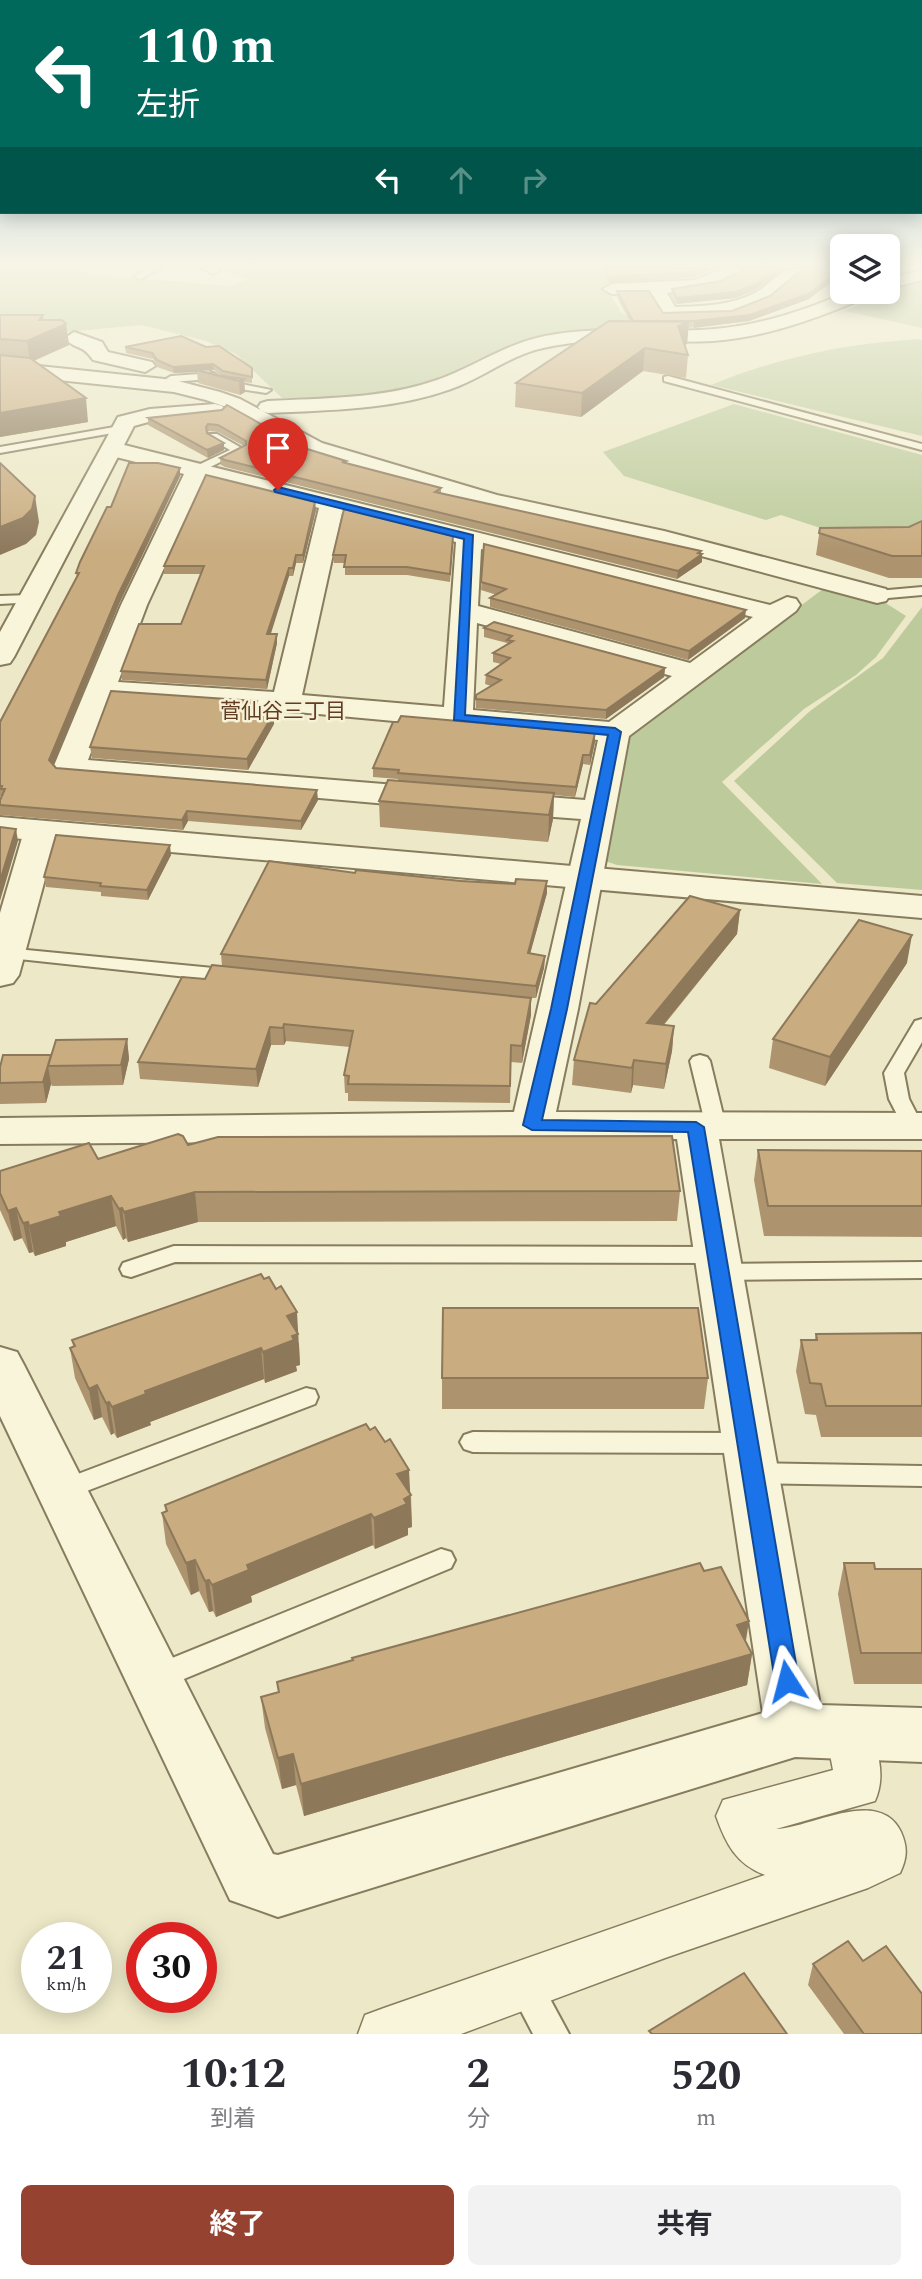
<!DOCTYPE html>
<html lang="ja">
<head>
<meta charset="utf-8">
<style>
	:root { --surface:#fff; --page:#f2f2f3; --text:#2b2b33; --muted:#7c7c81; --accent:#954230 }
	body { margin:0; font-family:Spectral,"Noto Sans JP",serif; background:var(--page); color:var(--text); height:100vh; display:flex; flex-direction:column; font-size:26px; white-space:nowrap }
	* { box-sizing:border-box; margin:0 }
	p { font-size:23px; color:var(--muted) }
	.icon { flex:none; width:38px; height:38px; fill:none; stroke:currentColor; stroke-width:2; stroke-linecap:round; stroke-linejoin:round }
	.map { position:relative; height:2034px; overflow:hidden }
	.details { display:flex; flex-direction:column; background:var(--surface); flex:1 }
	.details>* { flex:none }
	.banner { position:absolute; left:0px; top:0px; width:922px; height:214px; box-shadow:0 4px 18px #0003; background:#00695c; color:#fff; overflow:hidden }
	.tools { position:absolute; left:830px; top:234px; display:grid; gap:14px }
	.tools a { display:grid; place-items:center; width:70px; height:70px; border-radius:10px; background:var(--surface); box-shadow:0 4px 18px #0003; font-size:35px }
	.speed { position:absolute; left:21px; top:1922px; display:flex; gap:14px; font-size:35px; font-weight:700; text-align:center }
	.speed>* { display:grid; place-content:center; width:91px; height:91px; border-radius:50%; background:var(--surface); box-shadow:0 4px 18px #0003; line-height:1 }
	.speed small { font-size:18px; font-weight:400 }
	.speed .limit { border:10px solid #d22; background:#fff; color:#111 }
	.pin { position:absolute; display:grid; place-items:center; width:60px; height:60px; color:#fff; margin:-72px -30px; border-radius:50% 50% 50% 0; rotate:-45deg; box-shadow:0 0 7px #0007 }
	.pin .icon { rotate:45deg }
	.me { position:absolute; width:77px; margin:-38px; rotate:351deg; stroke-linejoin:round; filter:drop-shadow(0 0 5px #0008) }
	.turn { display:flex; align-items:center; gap:24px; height:147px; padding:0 21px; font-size:32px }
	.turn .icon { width:91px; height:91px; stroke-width:2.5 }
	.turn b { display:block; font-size:49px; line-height:60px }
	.lanes { display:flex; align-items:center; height:66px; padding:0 21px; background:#0003; justify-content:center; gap:35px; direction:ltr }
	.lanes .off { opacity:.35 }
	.eta { display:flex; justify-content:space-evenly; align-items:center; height:119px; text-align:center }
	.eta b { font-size:42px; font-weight:700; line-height:49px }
	.action { display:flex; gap:14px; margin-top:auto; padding:14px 21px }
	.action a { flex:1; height:80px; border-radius:10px; background:var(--accent); color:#fff; font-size:28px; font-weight:700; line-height:80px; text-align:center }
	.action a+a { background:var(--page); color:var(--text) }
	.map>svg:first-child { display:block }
</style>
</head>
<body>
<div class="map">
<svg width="922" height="2034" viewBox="0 0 922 2034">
	<rect width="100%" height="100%" fill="#ede9c8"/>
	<g fill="#bdcb9c">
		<path d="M0,268H77L93,275L230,286L248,279L217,268H619L605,277L614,286L608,291L621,312L651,332C608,336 561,336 518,344C488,350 464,373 436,383C395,398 326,401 282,398L236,354L206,341L142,325L66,332L0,329Z"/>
		<polygon points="922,281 922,328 846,311 889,290"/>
		<path d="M919,339L922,341V436L711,385C776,358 848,343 919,339Z"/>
		<polygon points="734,404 922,455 922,533 872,545 781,515 766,520 624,476 603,452"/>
		<polygon points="833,588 884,602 906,616 876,657 856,675 804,709 722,782 822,884 617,865 605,861 630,734 823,589"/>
		<polygon points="922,607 922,890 837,883 734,781 810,711 883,658"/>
	</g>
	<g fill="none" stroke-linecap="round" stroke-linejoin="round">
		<defs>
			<g id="service">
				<polygon points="148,268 160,268 141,279 134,277"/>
				<polygon points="214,373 222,380 271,390 266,393 215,385 211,379 171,382 166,379 171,376"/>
				<polygon points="668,376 922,444 922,450 664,381 664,377"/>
				<polygon points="120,426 125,429 124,431 0,453 0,447"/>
				<polygon points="209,434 217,434 245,450 202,471 194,471 194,467 230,450 209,438"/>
				<polygon points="922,587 922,595 877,599 870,595 877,591"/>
				<polygon points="30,595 37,599 35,602 0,604 0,596"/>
				<polygon points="6,948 234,970 243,976 234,982 0,957 0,949"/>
				<polygon points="922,1019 922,1042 904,1073 909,1099 922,1124 919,1130 905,1130 889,1099 884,1073 915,1021"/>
				<polygon points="700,1055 707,1057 710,1061 726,1127 723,1132 709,1132 706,1127 690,1061 693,1057"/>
				<polygon points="174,1246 715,1247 723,1249 726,1255 723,1261 715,1263 175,1262 131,1277 123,1275 120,1269 123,1263"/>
				<polygon points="922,1262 922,1278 718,1280 710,1278 707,1272 710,1266 718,1264"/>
				<polygon points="306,1388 315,1390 318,1397 315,1404 63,1500 54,1497 50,1490 54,1483"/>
				<polygon points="473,1432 747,1433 756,1436 760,1443 756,1450 747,1453 473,1452 464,1449 460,1442 464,1435"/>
				<polygon points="755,1463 922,1466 922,1486 755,1483 746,1480 742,1473 746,1466"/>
				<polygon points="441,1549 451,1552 455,1560 451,1568 155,1691 145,1687 141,1678 145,1669"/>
				<polygon points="537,1992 549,1997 569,2034 533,2034 520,2009 525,1997"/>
			</g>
			<path id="pedestrian" d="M849,1713L865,1719C877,1746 887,1774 875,1801L776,1829C811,1828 879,1786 901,1832C908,1848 907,1858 900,1873L868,1888L665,1958L461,2034H358L365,2015L384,2008L765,1875C736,1864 726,1844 716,1816L723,1800L833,1770L826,1734L833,1719Z"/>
			<g id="minor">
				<polygon points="201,268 221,268 221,269 213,274"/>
				<path d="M726,268H746C728,289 693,292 667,293L675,307C703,306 729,306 755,293C778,280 776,268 807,268L768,300L731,315L669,318L663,317L650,294H612L603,289L612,284L695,280Z"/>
				<polygon points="810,268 842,269 842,279 812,272"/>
				<path d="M74,332L102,342L108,352L152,362L155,366L145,372L93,360C82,343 74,350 65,338Z"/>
				<polygon points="0,362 174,380 220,392 240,399 322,443 497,495 664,531 886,589 890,595 886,601 877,603 660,545 484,506 306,453 226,407 206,400 174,392 0,374"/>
				<path d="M112,442L770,605L787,597L796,599L800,605L796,611L629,736L578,1009L556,1112L922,1113V1139H719L820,1705L922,1708V1762L795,1757L278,1917L230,1900L0,1416V1347L17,1352L24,1365L273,1854L278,1855L763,1713L677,1139L0,1144V1118L514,1112L581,819L500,813L489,810L484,803L489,796L500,793L585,800L598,740L286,711L111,699L88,760L433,788L444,791L449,798L444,805L433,808L58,775L53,768L121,605L184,474L104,454L101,449L104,444ZM205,479L319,508L274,692L118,682L147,605ZM342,513L456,542L444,707L302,695ZM481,549L753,617L690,663L478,606ZM477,623L672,676L609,722L473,710Z"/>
				<polygon points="41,821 53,824 58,831 19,975 13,983 0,986 0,913 24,831 29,824"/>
			</g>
			<g id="tertiary">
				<polygon points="922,270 922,280 887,289 887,279"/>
				<path d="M848,292H873L870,296C820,317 768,337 713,341C656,344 599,335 543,348C510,355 483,378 451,389C392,410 330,410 268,413L261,411L258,407L261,403L268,401C324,398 383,399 437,380C474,367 505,344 545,336C601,325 658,334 715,329C762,325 805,310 848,292Z"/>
				<polygon points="215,404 222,406 225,410 222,414 152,421 134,426 14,657 10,663 0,665 0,632 118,417 150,409"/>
				<polygon points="0,817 922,896 922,918 0,837"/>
			</g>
		</defs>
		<use href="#service" stroke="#887c5e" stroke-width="4"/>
		<use href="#pedestrian" stroke="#887c5e" stroke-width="3"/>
		<use href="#minor" stroke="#887c5e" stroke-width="4"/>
		<use href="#tertiary" stroke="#887c5e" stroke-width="4"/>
		<use href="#service" fill="#f8f5db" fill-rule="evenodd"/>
		<use href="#pedestrian" fill="#f8f5db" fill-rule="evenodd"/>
		<use href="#minor" fill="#f8f5db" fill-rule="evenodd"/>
		<use href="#tertiary" fill="#f8f5db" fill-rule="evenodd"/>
	</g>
	<g fill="#ad946e" fill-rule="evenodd">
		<polygon points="601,268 717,268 694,277 609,283"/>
		<polygon points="741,271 754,291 735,298 676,304 671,295 672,289 721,281"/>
		<polygon points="834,274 834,280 809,299 749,321 688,328 687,344 684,345 688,355 686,378 643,371 581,417 515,407 516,383 630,322 617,297 617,291 663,313 732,311 770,296"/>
		<polygon points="0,315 43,320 66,324 69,345 34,361 88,422 0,437"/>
		<path d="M125,347L252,368V383L244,382L245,392L240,395L198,383L197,372L174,373L157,367L153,359L126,353ZM214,370L221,376L214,375L210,371Z"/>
		<polygon points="222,410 304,448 346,461 346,463 441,488 441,493 702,554 702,562 677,579 225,467 221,465 220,458 244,446 218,432 209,431 207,433 224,450 208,458 148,425 148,418"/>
		<polygon points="180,476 119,604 53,764 56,768 318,800 301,830 188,821 183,830 0,815 0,800 2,796 0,796 0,722 77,577 76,573 111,507"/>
		<polygon points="316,510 303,563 296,563 293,576 289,576 270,634 277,634 277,643 267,689 122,680 121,671 181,624 201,574 164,574 164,566"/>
		<polygon points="922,521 922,578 889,578 816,555 820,528 909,527"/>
		<polygon points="453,544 450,582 407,575 345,575 345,563 334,563 333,555"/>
		<polygon points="484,544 745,618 688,660 490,607 490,598 497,595 481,590"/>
		<polygon points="484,628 665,668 664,677 606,719 476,708 476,695 491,686 485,684 486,675 501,664 493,662 493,653 507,644 507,643 484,637"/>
		<polygon points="258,712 274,713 274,724 248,770 92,758 90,747"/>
		<polygon points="595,742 590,765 583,764 575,797 554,795 553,819 548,842 380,827 379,801 398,780 398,779 373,777 373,768"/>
		<polygon points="171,855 148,900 101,896 101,892 46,887 44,877"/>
		<polygon points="355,873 515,884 547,881 547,893 530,953 545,956 544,968 536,998 531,998 531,1015 522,1063 511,1062 510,1103 348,1101 348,1093 345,1093 344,1075 350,1047 286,1041 284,1045 271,1045 258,1087 140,1079 138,1062 205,979 222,966 221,954"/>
		<polygon points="740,910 737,934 664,1025 674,1026 672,1051 664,1089 633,1085 631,1093 572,1085 574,1060 596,1004"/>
		<polygon points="907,963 825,1086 769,1068 773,1039"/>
		<polygon points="127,1039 129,1059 123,1085 52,1086 51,1084 46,1103 0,1104 0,1067"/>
		<polygon points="188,1145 680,1191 677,1221 198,1222 128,1242 126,1238 123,1240 116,1226 66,1242 66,1246 35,1256 33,1252 29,1253 22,1238 14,1241 0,1210 0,1171 98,1159"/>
		<polygon points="758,1150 922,1151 922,1237 764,1236 754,1180"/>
		<polygon points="922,1333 922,1437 821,1437 816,1415 805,1414 796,1371 801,1340 815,1340 816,1334"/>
		<polygon points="72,1340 299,1343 300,1365 296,1366 297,1371 265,1383 264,1379 150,1422 151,1425 117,1438 114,1433 111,1435 102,1417 94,1420 75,1378 70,1348 73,1346"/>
		<polygon points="442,1378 708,1378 704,1409 442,1409"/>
		<polygon points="409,1493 411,1495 412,1527 408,1528 408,1535 375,1549 373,1545 251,1596 252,1602 216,1617 213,1611 209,1612 199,1591 191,1595 166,1544 162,1513 166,1511 165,1505"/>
		<polygon points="844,1563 875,1569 922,1569 922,1684 854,1684 838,1594"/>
		<polygon points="704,1571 752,1654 747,1685 304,1816 296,1785 282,1789 265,1728 261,1697 278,1692 277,1682 352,1661 352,1658"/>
		<polygon points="813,1964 922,2034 844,2034 808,1985"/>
	</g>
	<g fill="#8d785a">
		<polygon points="703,268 717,268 694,277 609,283 609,277"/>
		<polygon points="779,268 787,268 754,291 735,298 676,304 677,298"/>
		<polygon points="834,274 834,280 809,299 749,321 694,328 694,321 750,315"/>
		<polygon points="43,315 45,333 66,324 69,345 30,362 27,341 39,320"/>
		<polygon points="689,322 687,344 677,348 678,326"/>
		<polygon points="645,348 643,371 581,417 582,393"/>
		<polygon points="213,364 214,370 201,371 197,370 197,372 174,373 173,367"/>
		<polygon points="244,379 245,392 240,395 239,381"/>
		<polygon points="86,398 88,422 0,437 0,413"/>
		<polygon points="224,443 224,450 208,458 207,450"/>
		<polygon points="180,468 180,476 119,604 51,770 49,760 118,595"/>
		<polygon points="35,496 39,522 36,535 26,544 0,555 0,527"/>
		<polygon points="315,502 316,510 303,563 303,555"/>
		<polygon points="701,551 701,555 702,554 702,562 677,579 678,571"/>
		<polygon points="296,555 296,563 293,576 293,568"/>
		<polygon points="289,568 289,576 268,643 267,634"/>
		<polygon points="746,610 745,618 688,660 689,651"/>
		<polygon points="277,634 277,643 267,689 266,680"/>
		<polygon points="665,668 664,677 606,719 606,710"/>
		<polygon points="257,701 258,712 252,712"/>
		<polygon points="274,713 274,724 248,770 247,759"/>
		<polygon points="595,733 595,742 590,765 590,755"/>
		<polygon points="583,755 583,764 575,797 576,787"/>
		<polygon points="317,790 318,800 301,830 301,821"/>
		<polygon points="554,793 553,819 548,842 549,815"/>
		<polygon points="187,811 188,821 183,830 182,820"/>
		<polygon points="16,829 18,841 0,901 0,881"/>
		<polygon points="170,845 171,855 148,900 147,890"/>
		<polygon points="547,881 547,893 527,965 528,953"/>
		<polygon points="740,910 737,934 645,1047 647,1023"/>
		<polygon points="912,935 907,963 825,1086 830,1057"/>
		<polygon points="545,956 544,968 536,998 536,986"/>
		<polygon points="531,998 531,1015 522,1063 522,1046"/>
		<polygon points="284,1024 286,1041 284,1045 283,1028"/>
		<polygon points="674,1026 672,1051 664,1089 666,1064"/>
		<polygon points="270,1027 271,1045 258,1087 256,1069"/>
		<polygon points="127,1039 129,1059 123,1085 121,1065"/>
		<polygon points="51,1055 48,1066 51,1084 46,1103 43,1082"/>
		<polygon points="634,1060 633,1085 631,1093 632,1068"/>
		<polygon points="195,1192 198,1222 128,1242 124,1212"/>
		<polygon points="111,1196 116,1226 66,1242 66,1246 35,1256 29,1226 59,1212"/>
		<polygon points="16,1208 22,1238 14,1241 8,1211"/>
		<polygon points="122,1208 126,1238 123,1240 119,1209"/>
		<polygon points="28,1222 33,1252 29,1253 23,1223"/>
		<polygon points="297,1312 300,1365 296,1366 297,1371 265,1383 263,1352 287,1316"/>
		<polygon points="261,1348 264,1379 150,1422 151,1425 117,1438 112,1407 145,1391"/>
		<polygon points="97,1385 102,1417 94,1420 89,1389"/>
		<polygon points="109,1402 114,1433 111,1435 106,1403"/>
		<polygon points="409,1470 412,1527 408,1528 408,1535 375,1549 374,1518 397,1474"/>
		<polygon points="371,1514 373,1545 251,1596 252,1602 216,1617 212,1585 247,1565"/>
		<polygon points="195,1560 199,1591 191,1595 186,1563"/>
		<polygon points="209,1580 213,1611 209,1612 205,1581"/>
		<polygon points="749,1621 744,1653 737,1625"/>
		<polygon points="752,1654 747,1685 304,1816 301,1784"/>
		<polygon points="293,1754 296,1785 282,1789 278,1758"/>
	</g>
	<g fill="#c9ac80" stroke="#8d785a" stroke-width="2">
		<polygon points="605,268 703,268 695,271 609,277"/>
		<polygon points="743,268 779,268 754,285 735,292 677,298 672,289 721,281 741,271"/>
		<polygon points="804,268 812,268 834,274 810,293 750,315 694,321 633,321 617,291 649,291 663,313 732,311 770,296"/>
		<polygon points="0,315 43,315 39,320 62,320 66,324 27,341 0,339"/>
		<polygon points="609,321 689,322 678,326 688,355 645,348 582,393 516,383"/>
		<polygon points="181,336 206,347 219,346 252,368 252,377 223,371 213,364 173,367 157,360 152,353 125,347"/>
		<polygon points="0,355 30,358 86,398 0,413"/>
		<polygon points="209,369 214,375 244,379 239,381 204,372 197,370"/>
		<polygon points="227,405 304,448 346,461 342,462 441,488 435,492 701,551 698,553 702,554 678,571 225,460 220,458 246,445 246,441 218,425 208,424 206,427 207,433 224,443 207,450 148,418 222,410"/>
		<polygon points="0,463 35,496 32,509 23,518 0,527"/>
		<polygon points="129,463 158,463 180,468 118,595 49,760 56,768 317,790 301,821 187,811 182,820 0,805 0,800 5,789 1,789 2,786 0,786 0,722 79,573 76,573 80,562 107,507 111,507"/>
		<polygon points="206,475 315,502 303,555 296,555 293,568 289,568 267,634 277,634 266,680 121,671 139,624 181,624 204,566 164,566"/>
		<polygon points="344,509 453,536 450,574 407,567 344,567 346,555 333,555"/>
		<polygon points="922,521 922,556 892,556 819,533 820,528 909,527"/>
		<polygon points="484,544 746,610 689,651 490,598 506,589 481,582"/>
		<polygon points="494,622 665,668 606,710 476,699 476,695 501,680 486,675 510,658 493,653 513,641 507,640 512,636 484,628"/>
		<polygon points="111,691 257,701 252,712 274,713 247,759 90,747"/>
		<polygon points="401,716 595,733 590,755 583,755 576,787 398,773 399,770 373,768 393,722 398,722"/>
		<polygon points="388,780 554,793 549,815 379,801"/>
		<polygon points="0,827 16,829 0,881"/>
		<polygon points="56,835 170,845 147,890 100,886 101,883 44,877"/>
		<polygon points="269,861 355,873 356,870 461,881 515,884 516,879 547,881 528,953 545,956 536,986 221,954"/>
		<polygon points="690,896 740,910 647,1023 674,1026 666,1064 634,1060 632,1068 574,1060 590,1003 596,1004"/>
		<polygon points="859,920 912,935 830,1057 773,1039"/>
		<polygon points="212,965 531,998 522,1046 511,1045 510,1086 348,1084 349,1076 344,1075 353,1031 284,1024 283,1028 270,1027 256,1069 138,1062 182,977 205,979"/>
		<polygon points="127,1039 121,1065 48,1066 56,1040"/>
		<polygon points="3,1055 51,1055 43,1082 0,1083 0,1067"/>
		<polygon points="178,1134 183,1136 188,1145 218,1137 672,1136 680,1191 195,1192 124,1212 122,1208 119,1209 111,1196 59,1212 61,1216 29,1226 28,1222 23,1223 16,1208 8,1211 0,1193 0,1171 89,1143 98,1159"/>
		<polygon points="758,1150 922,1151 922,1206 768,1206"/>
		<polygon points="261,1274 264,1279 269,1277 276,1289 281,1286 297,1312 287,1316 298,1334 292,1336 294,1340 263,1352 261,1348 145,1391 146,1394 112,1407 109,1402 106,1403 97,1385 89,1389 70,1348 75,1346 72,1340"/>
		<polygon points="443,1308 698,1308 708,1378 442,1378"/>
		<polygon points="922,1333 922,1406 826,1406 821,1384 810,1383 801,1340 817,1340 816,1334"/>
		<polygon points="366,1424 370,1430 375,1427 385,1442 390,1439 409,1470 397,1474 411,1495 404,1499 407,1504 374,1518 371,1514 247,1565 249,1570 212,1585 209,1580 205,1581 195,1560 186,1563 162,1513 167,1511 165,1505"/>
		<polygon points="700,1563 704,1571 721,1567 749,1621 737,1625 752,1654 301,1784 293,1754 278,1758 261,1697 279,1692 277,1682 353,1660 352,1658"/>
		<polygon points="844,1563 874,1563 875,1569 922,1569 922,1653 861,1653"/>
		<polygon points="848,1941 863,1961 886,1946 922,1994 922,2033 920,2034 864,2034 813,1964"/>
		<polygon points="744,1973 787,2034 652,2034 649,2031"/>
	</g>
	<linearGradient id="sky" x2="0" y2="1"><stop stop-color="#8fb9d7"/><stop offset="0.48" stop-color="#f7f5e6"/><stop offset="1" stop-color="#f7f5e6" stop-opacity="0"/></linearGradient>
	<rect width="922" height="553" fill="url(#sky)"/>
	<polygon fill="#1a73e8" stroke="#114b97" stroke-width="2" points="278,487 473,535 465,715 615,728 621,732 567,1009 542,1120 696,1122 704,1127 799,1681 795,1689 787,1692 779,1689 775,1681 688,1132 532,1130 523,1125 551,1009 608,735 454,720 464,539 275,492 274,490"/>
	<g text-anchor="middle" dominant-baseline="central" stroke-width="5" stroke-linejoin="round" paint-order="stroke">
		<g font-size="21" fill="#643c22" stroke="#f5f2d7">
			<text x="283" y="712">菅仙谷三丁目</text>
		</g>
	</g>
</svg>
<div class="tools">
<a><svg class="icon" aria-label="layers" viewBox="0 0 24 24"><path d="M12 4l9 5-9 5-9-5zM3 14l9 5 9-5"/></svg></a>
</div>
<div class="speed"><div>21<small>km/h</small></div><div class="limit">30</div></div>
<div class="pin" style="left:278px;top:490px;background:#d93025"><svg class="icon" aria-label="arrive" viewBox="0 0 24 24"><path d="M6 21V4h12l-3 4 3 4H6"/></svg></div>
<svg class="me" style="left:787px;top:1681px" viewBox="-20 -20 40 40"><path d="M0-17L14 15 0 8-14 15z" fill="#1a73e8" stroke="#fff" stroke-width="4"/></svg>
<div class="banner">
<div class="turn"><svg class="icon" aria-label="left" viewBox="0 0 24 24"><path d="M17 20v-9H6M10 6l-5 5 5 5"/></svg><div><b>110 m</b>左折</div></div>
<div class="lanes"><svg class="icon" aria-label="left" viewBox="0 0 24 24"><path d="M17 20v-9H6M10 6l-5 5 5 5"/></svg><svg class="icon off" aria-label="ahead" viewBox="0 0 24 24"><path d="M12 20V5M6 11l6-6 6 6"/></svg><svg class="icon off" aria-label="right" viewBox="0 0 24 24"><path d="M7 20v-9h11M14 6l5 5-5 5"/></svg></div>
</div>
</div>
<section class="details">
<div class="eta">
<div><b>10:12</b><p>到着</p></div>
<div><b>2</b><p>分</p></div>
<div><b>520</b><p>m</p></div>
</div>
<div class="action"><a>終了</a><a>共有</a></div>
</section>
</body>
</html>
